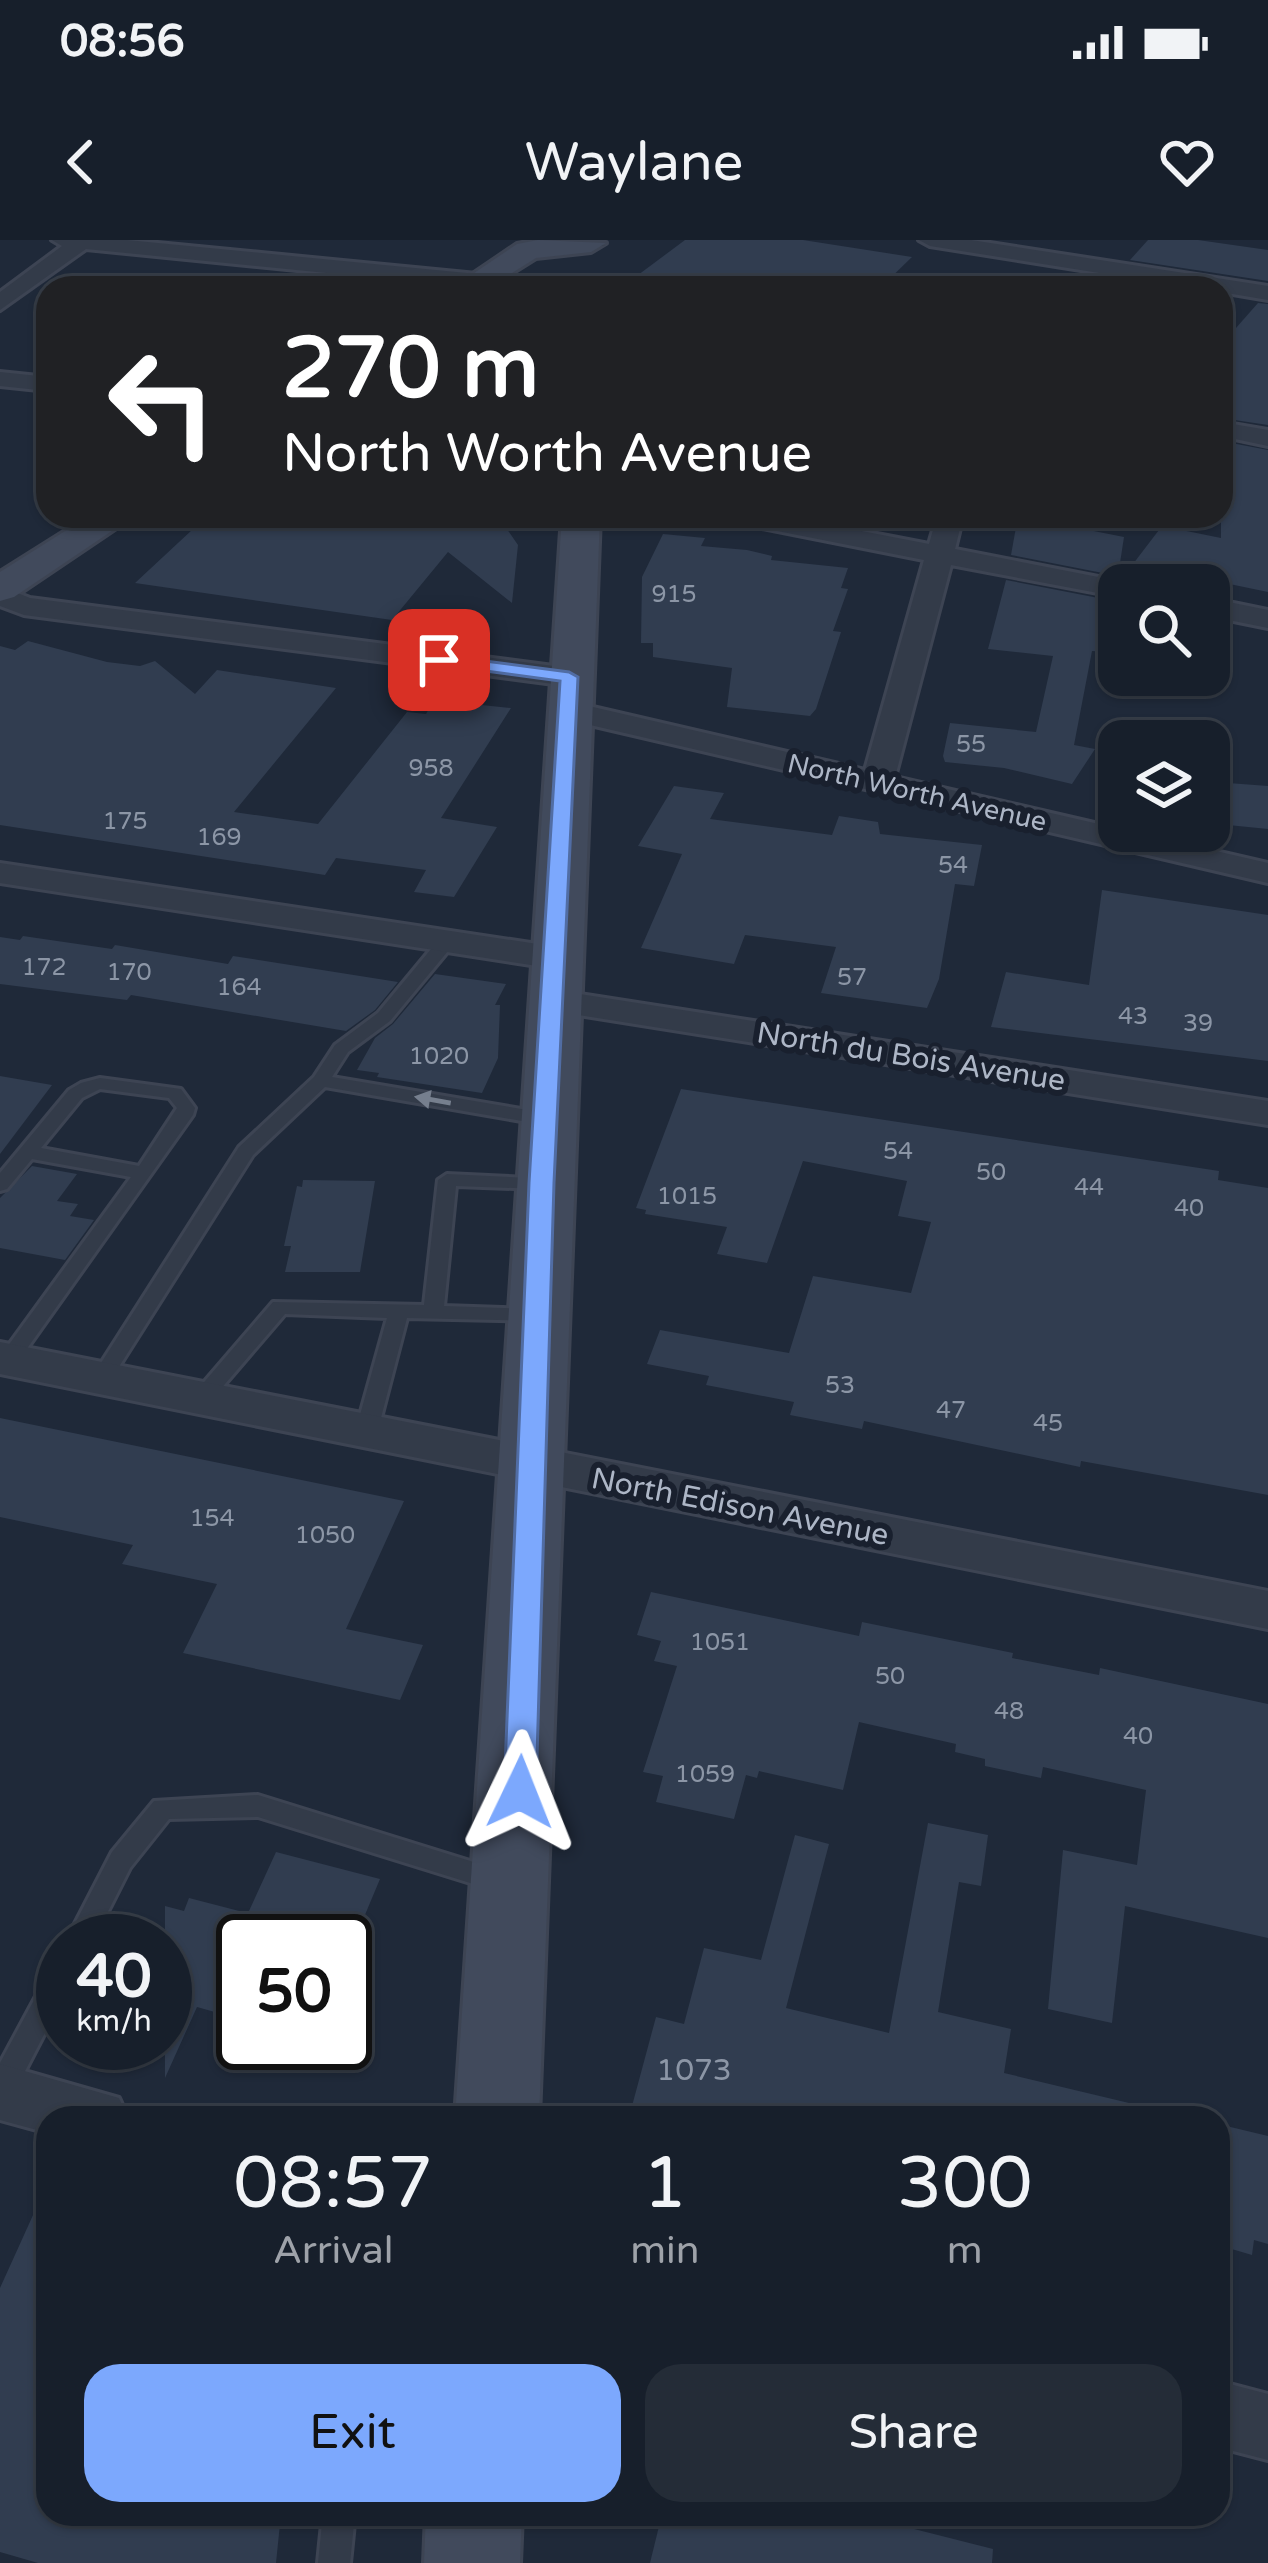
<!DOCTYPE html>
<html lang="en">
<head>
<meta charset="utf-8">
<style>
	:root { --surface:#171f2b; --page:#242c37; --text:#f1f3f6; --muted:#9ea2a9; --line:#363d47; --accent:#7ca8fd }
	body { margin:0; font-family:"Varela Round",sans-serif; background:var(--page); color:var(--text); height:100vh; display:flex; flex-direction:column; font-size:45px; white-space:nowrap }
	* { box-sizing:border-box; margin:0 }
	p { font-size:39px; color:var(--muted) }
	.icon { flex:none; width:66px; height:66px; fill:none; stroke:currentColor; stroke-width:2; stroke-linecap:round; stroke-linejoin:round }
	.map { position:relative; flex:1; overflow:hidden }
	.drawer { position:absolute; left:36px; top:1866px; width:1194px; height:420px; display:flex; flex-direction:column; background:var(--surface); border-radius:36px; box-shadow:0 3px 9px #0004,0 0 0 3px var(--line) }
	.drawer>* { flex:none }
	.top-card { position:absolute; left:36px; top:36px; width:1197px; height:252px; border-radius:36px; box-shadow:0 3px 9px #0004,0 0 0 3px var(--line); background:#202124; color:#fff; overflow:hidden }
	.fabs { position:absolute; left:1098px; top:324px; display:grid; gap:24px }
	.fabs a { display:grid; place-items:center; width:132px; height:132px; border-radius:24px; background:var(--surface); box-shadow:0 3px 9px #0004,0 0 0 3px var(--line); font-size:60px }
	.speed { position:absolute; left:36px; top:1674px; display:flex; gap:24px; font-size:60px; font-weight:700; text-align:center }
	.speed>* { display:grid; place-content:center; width:156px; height:156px; border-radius:50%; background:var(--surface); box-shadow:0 3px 9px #0004,0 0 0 3px var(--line); line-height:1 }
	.speed small { font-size:30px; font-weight:400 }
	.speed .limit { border:6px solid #111; border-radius:18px; background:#fff; color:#111 }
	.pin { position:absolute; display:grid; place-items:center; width:102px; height:102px; color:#fff; margin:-51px; border-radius:24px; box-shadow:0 6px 18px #0006 }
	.me { position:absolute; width:132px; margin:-66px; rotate:2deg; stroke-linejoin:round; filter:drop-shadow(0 0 9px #0008) }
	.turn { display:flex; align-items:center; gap:42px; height:252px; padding:0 48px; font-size:54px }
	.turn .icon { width:156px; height:156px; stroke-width:2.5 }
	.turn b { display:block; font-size:84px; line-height:102px }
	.eta { display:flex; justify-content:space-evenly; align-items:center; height:204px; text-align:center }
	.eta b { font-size:72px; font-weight:600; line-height:84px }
	.primary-button { display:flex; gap:24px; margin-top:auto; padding:24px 48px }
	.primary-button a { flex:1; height:138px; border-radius:36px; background:var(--accent); color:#111; font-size:48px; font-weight:600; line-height:138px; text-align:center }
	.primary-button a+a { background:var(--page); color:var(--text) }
	.status { display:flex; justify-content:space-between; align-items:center; height:84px; padding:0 60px; background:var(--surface); direction:ltr }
	.status svg { height:33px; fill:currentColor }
	header { display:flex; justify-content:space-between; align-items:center; height:156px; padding:0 48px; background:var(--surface); font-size:54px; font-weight:600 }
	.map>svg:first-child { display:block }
</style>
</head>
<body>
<div class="status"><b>08:56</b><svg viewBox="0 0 49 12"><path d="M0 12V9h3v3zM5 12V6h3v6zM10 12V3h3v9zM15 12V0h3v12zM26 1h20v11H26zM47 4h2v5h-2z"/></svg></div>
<header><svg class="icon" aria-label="back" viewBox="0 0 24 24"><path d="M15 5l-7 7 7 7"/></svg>Waylane<svg class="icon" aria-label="heart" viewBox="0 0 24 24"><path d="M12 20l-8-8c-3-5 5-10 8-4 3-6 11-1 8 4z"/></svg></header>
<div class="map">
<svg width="1268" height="2323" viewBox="0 0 1268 2323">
	<rect width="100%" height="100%" fill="#1f2939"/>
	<g fill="#313d50">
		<polygon points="685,0 803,0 912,17 880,48 686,48 634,38"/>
		<polygon points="1148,0 1198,0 1268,10 1268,41 1130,20"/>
		<polygon points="1258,63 1268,64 1268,185 1221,178 1221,105"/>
		<polygon points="1221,201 1268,210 1268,352 1133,324 1162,286 1221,298"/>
		<polygon points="207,276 498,276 518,305 512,363 448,312 392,380 135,343"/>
		<polygon points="1018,276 1124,297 1118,336 1011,315"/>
		<polygon points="663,294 705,298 701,306 747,310 772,316 771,320 848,328 841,348 848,349 833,391 841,392 816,469 810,476 727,467 732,428 653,417 653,403 641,403 642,337"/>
		<polygon points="1006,340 1114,361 1106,412 1092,411 1074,505 1095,509 1072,544 1004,528 945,522 943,516 950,483 1036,492 1053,416 988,409"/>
		<polygon points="28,401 107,422 140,426 155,421 195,454 217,430 336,448 234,572 318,584 407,472 426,474 434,460 511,468 441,578 497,587 454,657 414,652 426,630 336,618 325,635 0,585 0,406 15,410"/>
		<polygon points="1228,543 1268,546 1268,589 1228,585"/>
		<polygon points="674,546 724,553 710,579 832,595 839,576 878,582 880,594 982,605 974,646 955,644 939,739 927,768 821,753 836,707 745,695 734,724 641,708 682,614 638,606"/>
		<polygon points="1102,650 1268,675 1268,821 991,787 1006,732 1089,745"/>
		<polygon points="23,696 112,709 115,705 228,724 233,716 398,742 375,770 346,791 131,755 127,760 0,744 0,697 20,700"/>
		<polygon points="435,734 506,744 495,765 500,765 498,818 482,853 377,837 379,833 357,830 375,798 393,784"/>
		<polygon points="0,836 52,845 0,914"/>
		<polygon points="681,849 1219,931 1218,940 1268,948 1268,1255 1081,1221 1080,1227 864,1181 862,1189 790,1175 794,1162 706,1145 709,1136 647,1124 660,1090 789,1113 813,1036 911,1053 931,982 898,976 907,941 803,921 767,1023 717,1014 727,987 645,974 646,970 636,968"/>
		<polygon points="32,926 77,934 57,961 78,964 70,976 94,980 65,1020 0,1008 0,958"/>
		<polygon points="303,940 375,941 360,1032 285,1032 291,1006 284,1006 297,946 302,947"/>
		<polygon points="0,1178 404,1261 346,1389 423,1405 400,1460 183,1413 217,1344 122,1324 133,1305 0,1277"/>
		<polygon points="651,1352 859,1396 862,1382 1013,1413 1012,1418 1099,1435 1100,1428 1268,1464 1268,1698 1125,1666 1112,1783 1048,1769 1063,1610 1137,1625 1146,1550 1043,1527 1041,1538 985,1526 985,1519 955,1512 956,1504 859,1482 843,1550 759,1531 757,1538 746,1535 734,1579 656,1562 663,1536 643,1532 677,1426 654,1421 661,1401 637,1395"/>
		<polygon points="928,1583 988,1595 981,1646 959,1642 938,1772 1011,1789 1004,1833 1129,1863 1127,1878 682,1878 632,1866 656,1777 684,1784 704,1708 761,1720 795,1595 829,1604 786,1768 889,1793"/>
		<polygon points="276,1612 380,1639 354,1701 243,1701 243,1780 197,1767 165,1838 165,1666 184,1671 189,1658 243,1672 243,1684"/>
		<polygon points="1218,1884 1268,1896 1268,2004 1254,2000 1252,2015 1218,2005"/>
		<polygon points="48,1942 48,2274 281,2274 276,2323 38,2323 0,2312 0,2048"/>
		<polygon points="662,2274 855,2274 993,2309 992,2323 650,2323"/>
	</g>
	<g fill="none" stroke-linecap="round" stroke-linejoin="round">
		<defs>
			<g id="lane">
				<polygon points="447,696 453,697 453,705 390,781 348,812 332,837 545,873 551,875 554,879 551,883 545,885 325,847 253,915 108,1144 94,1144 91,1139 94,1134 239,907 314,837 335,805 378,773 441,697"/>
				<path d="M100,838L181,849L195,868L193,875L16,1124H2V1114L131,937L32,919L7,949L0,951V933L69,850L81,843ZM100,849L169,858L177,868L139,926L41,908L82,858Z"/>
				<polygon points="447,934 548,939 550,943 541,949 456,946 444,1066 535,1069 545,1076 542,1081 407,1078 377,1193 366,1201 355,1193 387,1078 285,1074 207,1165 193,1165 190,1160 193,1155 273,1062 424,1065 438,940"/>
				<polygon points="258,1555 496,1629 505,1632 509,1640 505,1648 496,1651 258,1577 169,1579 130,1628 93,1701 66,1701 112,1612 154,1561"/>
				<polygon points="63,1719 63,1758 10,1860 0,1864 0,1823 54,1723"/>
				<polygon points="323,2274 355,2274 350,2323 318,2323"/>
			</g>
			<g id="street">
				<polygon points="52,0 127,0 477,34 488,41 477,48 86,9 0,70 0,52 62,6"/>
				<polygon points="919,0 971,0 1268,46 1268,60 1221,52 1221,48 1194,48 930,6"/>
				<polygon points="0,132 48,137 48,151 0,146"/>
				<polygon points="1221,182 1268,190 1268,206 1221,196"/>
				<polygon points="729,276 784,276 929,304 937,276 963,276 955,309 1129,343 1119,345 1119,357 951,325 895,537 1268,623 1268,643 556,477 552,470 556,463 567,461 865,530 924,320 742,284"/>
				<polygon points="0,346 30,358 569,428 584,437 569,446 24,375 0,366"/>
				<polygon points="1209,358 1268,370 1268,388 1209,376"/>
				<polygon points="0,623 557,707 570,710 575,718 570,726 557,729 0,643"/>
				<polygon points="554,750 1268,861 1268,885 541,769 536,761 541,753"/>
				<polygon points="0,1102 1268,1351 1268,1389 0,1134"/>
				<polygon points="0,1824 119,1858 128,1878 48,1878 48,1893 0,1880"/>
				<polygon points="1218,2141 1268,2154 1268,2220 1218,2207"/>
			</g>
			<g id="secondary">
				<polygon points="538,0 606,3 591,12 536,18 488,48 452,48 517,4"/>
				<polygon points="89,276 134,276 14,357 0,361 0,332"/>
				<polygon points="562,276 600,276 539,1878 455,1878"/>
				<polygon points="426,2274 522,2274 520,2323 424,2323"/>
			</g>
		</defs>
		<use href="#lane" stroke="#3d4453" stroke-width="6"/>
		<use href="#street" stroke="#3d4453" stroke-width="6"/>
		<use href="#secondary" stroke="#3d4453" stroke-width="6"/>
		<use href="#lane" fill="#333b49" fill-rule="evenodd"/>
		<use href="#street" fill="#333b49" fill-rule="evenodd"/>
		<use href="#secondary" fill="#414a5c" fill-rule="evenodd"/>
	</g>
	<defs><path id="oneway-solid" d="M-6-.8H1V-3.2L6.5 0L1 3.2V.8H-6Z" transform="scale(3)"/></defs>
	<use fill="#767f8e" href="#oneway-solid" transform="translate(433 860) rotate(-170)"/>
	<polygon fill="#7ca8fd" stroke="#516da4" stroke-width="3" points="439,415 569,432 578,437 554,943 536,1552 531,1562 520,1566 509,1562 504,1552 529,943 560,441 433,424 430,420"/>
	<g text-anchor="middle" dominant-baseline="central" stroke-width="12" stroke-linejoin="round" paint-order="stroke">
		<g font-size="24" fill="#8c96a6">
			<text x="674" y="354">915</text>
			<text x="971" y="504">55</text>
			<text x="431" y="528">958</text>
			<text x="125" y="581">175</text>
			<text x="219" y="597">169</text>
			<text x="953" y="625">54</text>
			<text x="44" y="727">172</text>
			<text x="129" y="732">170</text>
			<text x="852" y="737">57</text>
			<text x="239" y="747">164</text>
			<text x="1133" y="776">43</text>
			<text x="1198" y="783">39</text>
			<text x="439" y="816">1020</text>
			<text x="898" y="911">54</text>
			<text x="991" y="932">50</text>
			<text x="1089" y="947">44</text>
			<text x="687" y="956">1015</text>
			<text x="1189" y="968">40</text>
			<text x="840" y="1145">53</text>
			<text x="951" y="1170">47</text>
			<text x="1048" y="1183">45</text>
			<text x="212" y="1278">154</text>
			<text x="325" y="1295">1050</text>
			<text x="720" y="1402">1051</text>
			<text x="890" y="1436">50</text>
			<text x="1009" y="1471">48</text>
			<text x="1138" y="1496">40</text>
			<text x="705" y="1534">1059</text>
		</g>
		<g font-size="27" fill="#adb6c6" stroke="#19202e">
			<text transform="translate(917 553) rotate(13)">North Worth Avenue</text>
		</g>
		<g font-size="30" fill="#adb6c6" stroke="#19202e">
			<text transform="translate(911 817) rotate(9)">North du Bois Avenue</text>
			<text transform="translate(740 1267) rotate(11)">North Edison Avenue</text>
		</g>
		<g font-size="30" fill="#8c96a6">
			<text x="694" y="1830">1073</text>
		</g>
	</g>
</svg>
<div class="fabs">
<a><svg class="icon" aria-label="search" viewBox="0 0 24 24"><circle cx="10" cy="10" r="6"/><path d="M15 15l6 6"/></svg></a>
<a><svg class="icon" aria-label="layers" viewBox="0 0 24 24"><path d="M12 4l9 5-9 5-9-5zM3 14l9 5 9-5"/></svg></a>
</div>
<div class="speed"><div>40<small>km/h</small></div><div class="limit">50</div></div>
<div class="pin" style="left:439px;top:420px;background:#d93025"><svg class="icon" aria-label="arrive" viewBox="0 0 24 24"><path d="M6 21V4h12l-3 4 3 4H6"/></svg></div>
<svg class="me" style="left:520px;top:1552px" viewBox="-20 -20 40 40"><path d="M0-17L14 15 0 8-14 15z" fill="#7ca8fd" stroke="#fff" stroke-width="4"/></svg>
<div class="top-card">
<div class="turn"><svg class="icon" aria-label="left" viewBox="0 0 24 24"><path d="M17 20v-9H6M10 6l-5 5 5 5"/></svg><div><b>270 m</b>North Worth Avenue</div></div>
</div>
<section class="drawer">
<div class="eta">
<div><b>08:57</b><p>Arrival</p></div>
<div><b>1</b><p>min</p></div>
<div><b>300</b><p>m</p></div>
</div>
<div class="primary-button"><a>Exit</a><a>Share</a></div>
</section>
</div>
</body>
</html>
